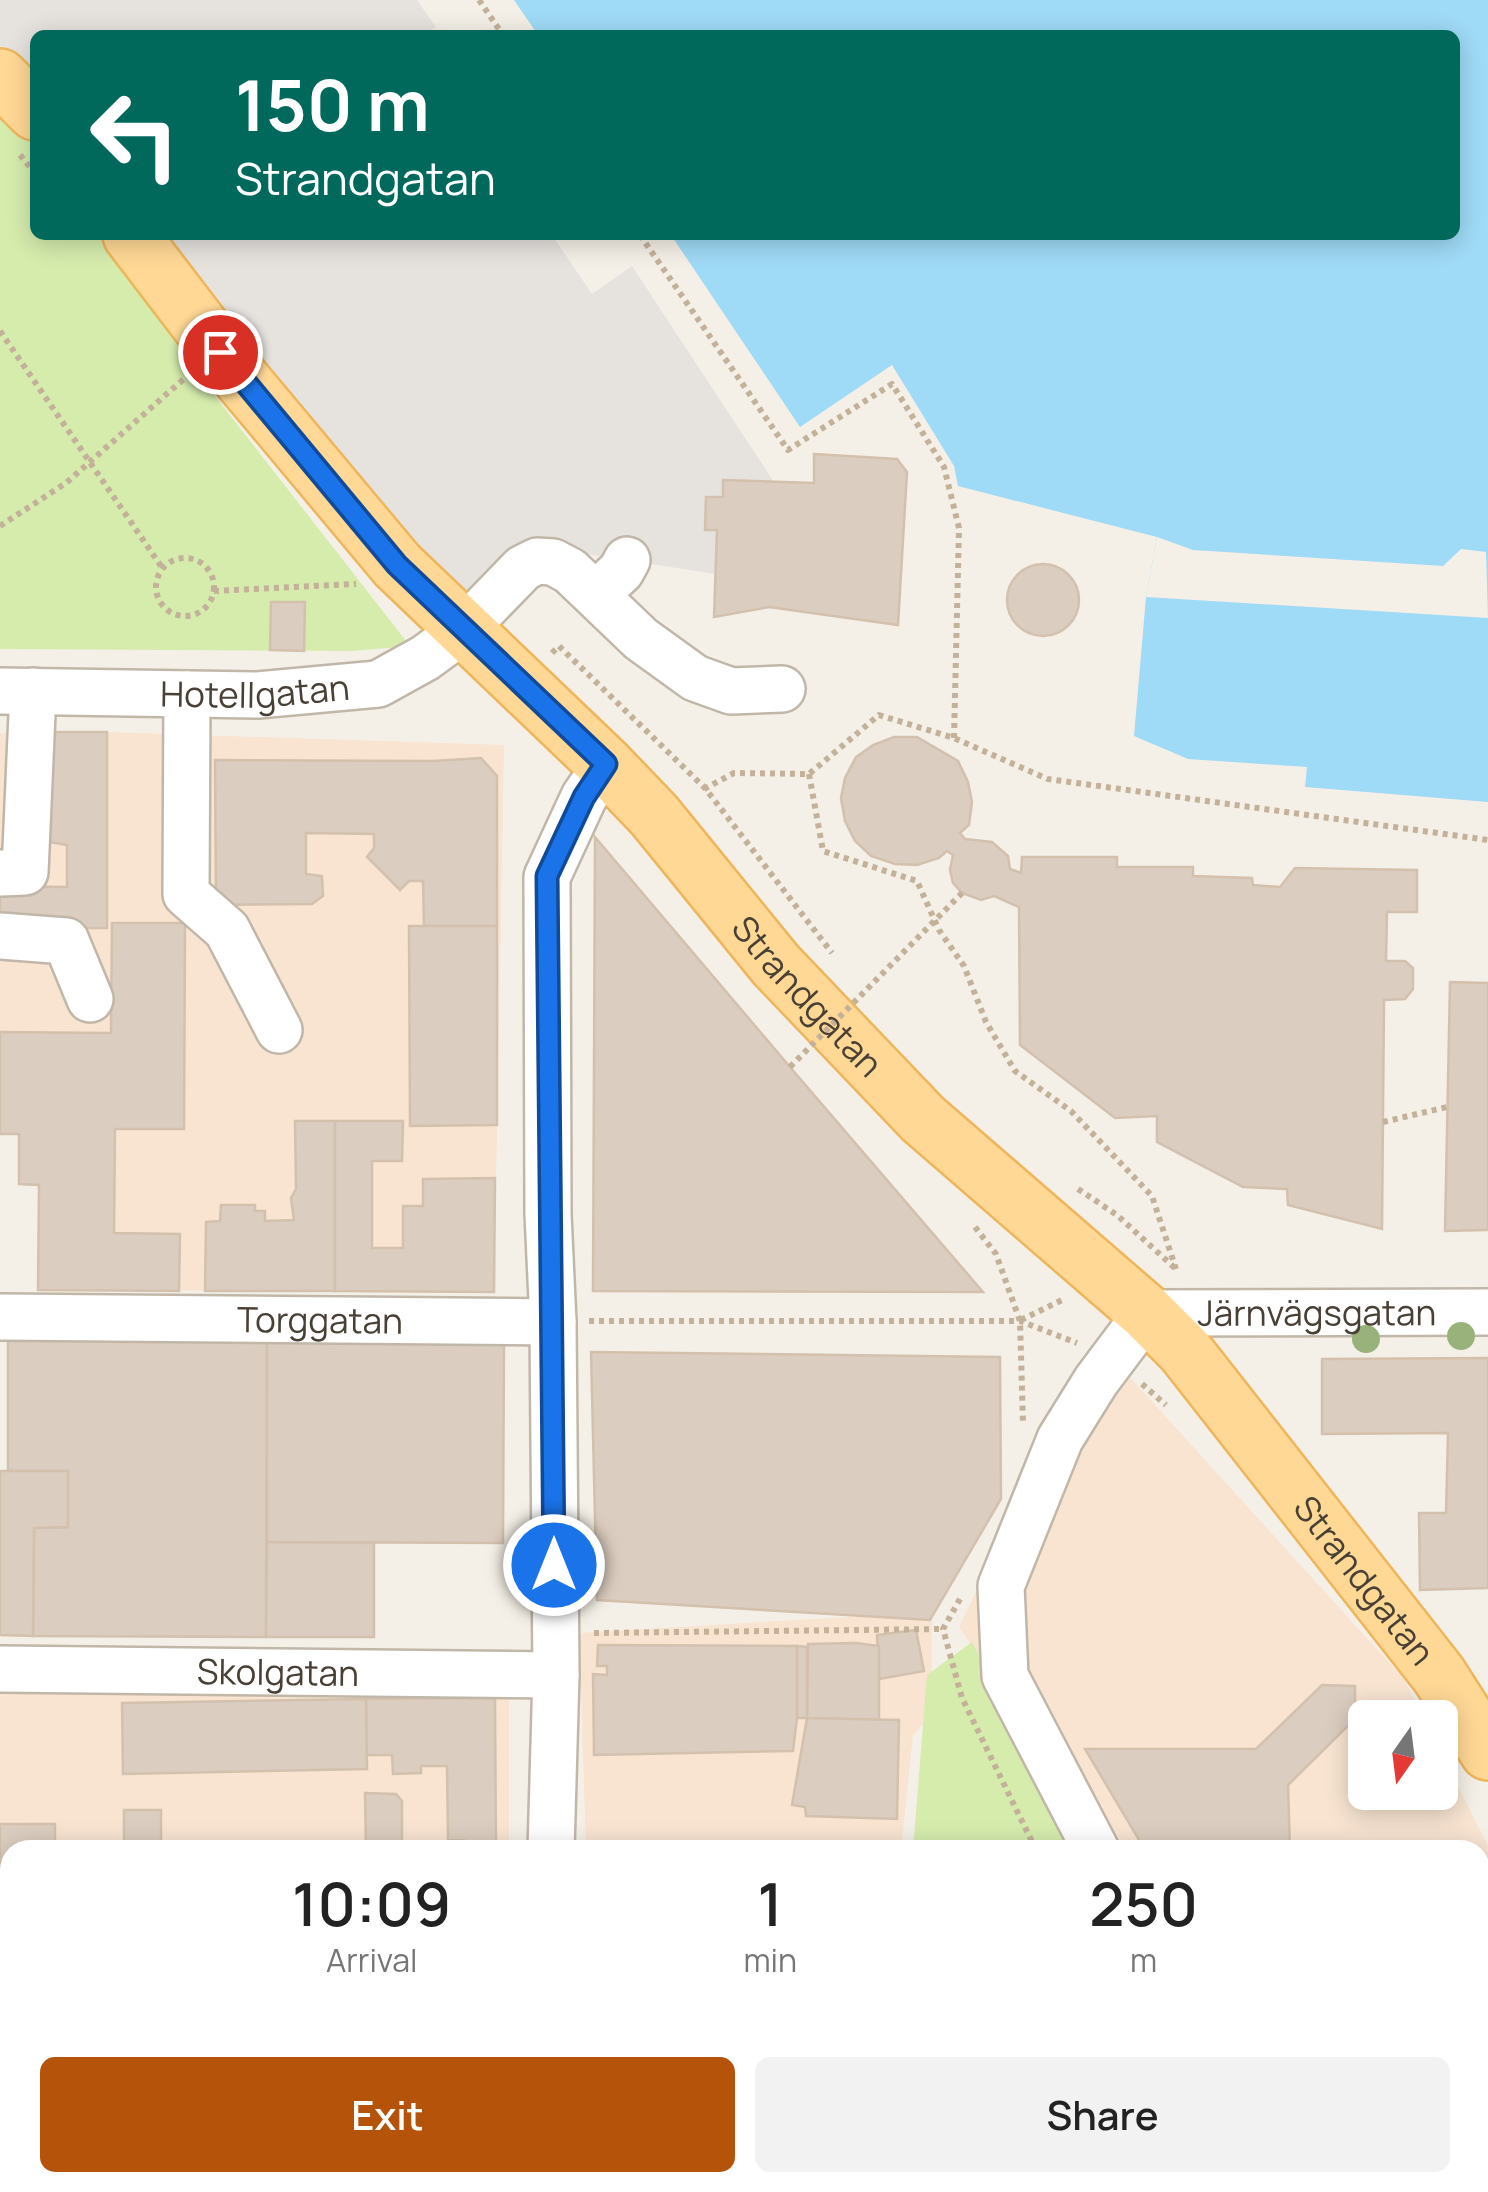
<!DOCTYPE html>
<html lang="en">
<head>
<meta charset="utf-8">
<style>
	:root { --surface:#fff; --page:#f2f2f2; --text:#222; --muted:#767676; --accent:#b45309 }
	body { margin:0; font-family:Manrope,sans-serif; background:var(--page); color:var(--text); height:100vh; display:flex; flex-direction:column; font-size:38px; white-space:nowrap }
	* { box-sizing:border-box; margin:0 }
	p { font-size:32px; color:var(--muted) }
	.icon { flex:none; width:55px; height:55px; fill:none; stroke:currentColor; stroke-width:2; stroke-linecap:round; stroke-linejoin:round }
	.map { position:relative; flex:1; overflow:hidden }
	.sheet { position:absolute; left:0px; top:1840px; width:1490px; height:352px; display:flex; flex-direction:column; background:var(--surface); border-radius:30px 30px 0 0; box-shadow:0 5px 25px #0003 }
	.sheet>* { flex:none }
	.guide { position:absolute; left:30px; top:30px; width:1430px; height:210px; border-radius:15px; box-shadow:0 5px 25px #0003; background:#00695c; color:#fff; overflow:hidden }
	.needle { width:65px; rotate:194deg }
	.tools { position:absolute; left:1348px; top:1700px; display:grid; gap:20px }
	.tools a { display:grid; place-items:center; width:110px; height:110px; border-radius:15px; background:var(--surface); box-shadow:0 5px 25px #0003; font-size:50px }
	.pin { position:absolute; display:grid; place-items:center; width:85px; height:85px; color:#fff; margin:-42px; border:5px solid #fff; border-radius:50%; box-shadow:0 2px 10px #0007 }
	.me { position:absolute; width:110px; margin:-55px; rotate:0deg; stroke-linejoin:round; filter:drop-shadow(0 0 8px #0008) }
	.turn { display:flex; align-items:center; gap:35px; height:210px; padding:0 40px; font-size:45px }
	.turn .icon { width:130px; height:130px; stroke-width:2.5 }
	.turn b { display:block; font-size:70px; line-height:85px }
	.eta { display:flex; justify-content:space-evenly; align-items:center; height:170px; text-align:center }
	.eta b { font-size:60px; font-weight:600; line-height:70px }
	.button { display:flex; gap:20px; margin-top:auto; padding:20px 40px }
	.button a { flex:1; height:115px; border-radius:15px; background:var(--accent); color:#fff; font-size:40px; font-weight:600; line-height:115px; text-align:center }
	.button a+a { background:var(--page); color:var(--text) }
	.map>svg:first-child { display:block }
</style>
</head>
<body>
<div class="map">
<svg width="1488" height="2192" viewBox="0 0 1488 2192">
	<rect width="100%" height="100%" fill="#f5f0e7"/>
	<g fill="#f8e4d1">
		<polygon points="107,732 504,745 494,1292 38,1290 39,1185 19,1184 19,1134 0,1134 0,733"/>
		<polygon points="1097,1341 1404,1679 1423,1717 1365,1718 1365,1792 1440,1792 1440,1751 1488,1846 1488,2192 1369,2192 1353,2183 1480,2182 1480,1850 1067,1850 976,1652 959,1627"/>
		<polygon points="932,1612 931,1716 913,1735 901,1850 586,1850 579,1633"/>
		<polygon points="509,1681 509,1850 10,1850 10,2068 0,2068 0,1682"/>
		<polygon points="0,2098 10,2098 10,2182 513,2182 513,2192 0,2192"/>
		<polygon points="590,2182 983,2183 983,2192 589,2192"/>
	</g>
	<g fill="#d5ecad">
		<polygon points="0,104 35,141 35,235 105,235 187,360 410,646 352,651 0,649"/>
		<polygon points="972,1642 1080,1850 913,1850 927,1675"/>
		<polygon points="1354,2183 1371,2192 1194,2192 1175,2183"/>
	</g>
	<g fill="#e6e3df">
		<polygon points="0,0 417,0 436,27 425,35 35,35 35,99 0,69"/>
		<polygon points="138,235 552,235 592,294 632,266 774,482 723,480 723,497 706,497 705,529 717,530 715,574 587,554 536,556 462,621"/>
		<polygon points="498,2183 498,2192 247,2192 247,2182"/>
	</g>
	<polygon fill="#9fdaf6" points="514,0 1488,0 1488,802 1305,787 1307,767 1188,759 1134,736 1146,597 1157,537 958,486 954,466 892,365 800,427 671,235 1455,235 1455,35 538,35"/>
	<polygon fill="#f5f0e7" points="1157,537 1193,550 1443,566 1461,549 1486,552 1488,618 1146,597"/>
	<g fill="#dbcdbf" stroke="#d3c1ae" stroke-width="2.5">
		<polygon points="814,454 897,459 907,472 898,625 769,607 714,617 717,530 705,530 706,497 723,497 723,480 814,483"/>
		<circle cx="1043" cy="600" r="36"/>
		<polygon points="271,602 305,602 304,651 270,650"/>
		<polygon points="47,732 107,732 107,928 0,928 0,886 67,887 67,845 49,842"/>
		<polygon points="894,737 917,737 958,761 968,782 972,802 969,825 960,833 965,839 992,842 1008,856 1010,869 1021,873 1022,857 1117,857 1117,867 1193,867 1193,876 1252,878 1253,885 1280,887 1295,868 1417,870 1417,912 1387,912 1386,961 1405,961 1413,968 1413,989 1405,999 1384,1000 1382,1229 1288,1205 1287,1189 1243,1187 1157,1142 1157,1116 1115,1118 1020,1045 1019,907 994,896 981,900 962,893 953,883 950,870 953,855 947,851 939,858 917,865 895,864 871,856 855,841 845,821 841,798 845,778 856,757 873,745"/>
		<polygon points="481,758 497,776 497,926 424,926 423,881 409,881 400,890 367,857 374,848 374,834 306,833 306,874 322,876 323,896 312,904 216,905 215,760 433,761"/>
		<polygon points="595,837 790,1067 983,1292 593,1291"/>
		<polygon points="112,923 185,923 184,1129 115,1129 114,1233 180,1234 179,1291 38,1290 39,1185 19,1184 19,1134 0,1134 0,1032 111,1033"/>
		<polygon points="409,926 497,926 497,1125 410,1126"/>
		<polygon points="1450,982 1488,983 1488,1230 1445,1231"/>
		<polygon points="295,1121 335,1121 335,1291 205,1291 206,1222 220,1221 221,1205 255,1205 255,1211 265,1211 265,1221 294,1220 291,1198 296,1189"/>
		<polygon points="335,1121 403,1121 402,1161 372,1161 372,1248 403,1248 403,1206 423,1206 423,1179 495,1178 494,1292 335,1291"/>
		<polygon points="8,1334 267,1335 266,1637 33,1636 34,1528 68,1527 68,1471 8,1471"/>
		<polygon points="267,1335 504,1336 503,1543 267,1542"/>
		<polygon points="591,1352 1000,1357 1001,1499 930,1620 597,1600"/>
		<polygon points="1488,1358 1488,1588 1420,1590 1419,1513 1446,1513 1448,1433 1322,1434 1322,1359"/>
		<polygon points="0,1471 68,1471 68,1527 34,1528 33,1636 0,1635"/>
		<polygon points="267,1542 374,1543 374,1637 266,1637"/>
		<polygon points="916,1630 924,1671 879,1679 877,1635"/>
		<polygon points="856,1643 879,1646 879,1720 807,1718 808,1644"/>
		<polygon points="598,1645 797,1646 797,1718 793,1751 594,1755 593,1674 607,1675 607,1666 597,1666"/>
		<polygon points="797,1646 807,1647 807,1718 797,1718"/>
		<polygon points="1322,1685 1355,1686 1355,1719 1288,1785 1290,1850 1145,1850 1085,1749 1256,1749"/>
		<polygon points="495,1698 496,1850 465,1850 464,1840 448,1840 447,1766 421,1766 421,1773 393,1774 392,1755 366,1755 366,1699"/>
		<polygon points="366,1699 367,1769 123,1774 122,1703"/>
		<polygon points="807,1718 899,1720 897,1819 806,1816 805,1807 792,1805"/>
		<polygon points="365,1793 396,1794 402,1801 402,1850 366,1850"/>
		<rect x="124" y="1810" width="37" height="40"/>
		<polygon points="0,1824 55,1824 55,1850 10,1850 10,1877 0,1877"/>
		<rect x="0" y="1982" width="10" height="75"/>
		<rect x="0" y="2107" width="10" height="37"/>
		<rect x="59" y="2182" width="42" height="10"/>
		<rect x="735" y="2186" width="32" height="6"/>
		<rect x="767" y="2186" width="122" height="6"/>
	</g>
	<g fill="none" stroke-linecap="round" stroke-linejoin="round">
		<defs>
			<g id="minor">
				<polyline points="596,594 621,571 627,560"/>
				<path id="s1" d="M0,691L258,695L378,684L425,658L462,631L523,568L537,561L553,562L570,571L641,639L695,678L731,691L782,689"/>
				<polyline points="187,694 186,894 227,930 279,1030"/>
				<polyline points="0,873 25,872 33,691"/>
				<polyline points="0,936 66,941 90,999"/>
				<path id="s2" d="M0,1317L553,1322"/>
				<path id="s3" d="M0,1669L556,1675"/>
				<polyline points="551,1850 556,1675 553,1322 548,1214 547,877 584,797 606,765"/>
				<path id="s4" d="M1096,1850L1005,1676L1001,1586L1060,1439L1096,1381L1147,1313L1488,1312"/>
				<polyline points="0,2090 10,2090"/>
				<polyline points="1029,2182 1030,2192"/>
				<polyline points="1135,2182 1154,2192"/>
				<polyline points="1397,2182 1414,2192"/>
				<polyline points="546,2192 546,2182"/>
			</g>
			<g id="major">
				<polyline points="0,77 35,112"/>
				<path id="s5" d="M131,235L238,375L397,565L606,765L654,815L776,965L923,1119L1147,1313L1184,1350L1439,1675L1488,1752"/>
			</g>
		</defs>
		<use href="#minor" stroke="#c1b7a9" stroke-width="50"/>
		<use href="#major" stroke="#eeb65c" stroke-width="60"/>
		<g stroke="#c4b199" stroke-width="6" stroke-dasharray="5 5" stroke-linecap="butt">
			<polyline points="479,0 503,35"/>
			<polyline points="20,155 35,173"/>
			<polyline points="640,235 788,450 892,384 944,467 959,528 954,738"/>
			<polyline points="0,331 163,569"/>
			<polyline points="0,526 66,483 186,377"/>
			<circle cx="185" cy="587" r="29"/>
			<polyline points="214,591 356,584"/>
			<polyline points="552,653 559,646 705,788 832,953"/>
			<polyline points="809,774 823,851 917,881 939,930 964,966 986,1022 1015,1071 1071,1111 1152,1196 1176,1269"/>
			<polyline points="704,789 734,773 809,774 879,715 954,738 1048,779 1488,840"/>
			<polyline points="1383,1122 1447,1107"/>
			<polyline points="1078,1189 1117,1215 1177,1270"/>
			<polyline points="975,1227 996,1254 1020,1321 1023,1423"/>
			<polyline points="1021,1320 1064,1299"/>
			<polyline points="589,1321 1020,1321 1077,1343"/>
			<polyline points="1142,1384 1166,1405"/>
			<polyline points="960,1599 943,1629 962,1698 1036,1850"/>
			<polyline points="594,1633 943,1629"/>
		</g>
		<use href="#minor" stroke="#fff" stroke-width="45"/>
		<use href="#major" stroke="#ffd896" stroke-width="55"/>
		<polyline stroke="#c4b199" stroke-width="6" stroke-dasharray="5 5" stroke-linecap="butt" points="790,1067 962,893"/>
	</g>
	<g fill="#99b27b">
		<circle cx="1461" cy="1336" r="14"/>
		<circle cx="1366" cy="1339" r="14"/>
	</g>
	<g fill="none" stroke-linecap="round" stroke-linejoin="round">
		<defs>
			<polyline id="route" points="220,352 397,565 606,764 584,797 547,876 554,1565"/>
		</defs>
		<use href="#route" stroke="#114b97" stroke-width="25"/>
		<use href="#route" stroke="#1a73e8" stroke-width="18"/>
	</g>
	<g text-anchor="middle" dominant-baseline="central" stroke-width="8" stroke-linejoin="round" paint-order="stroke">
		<g font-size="35" fill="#494035" stroke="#fff">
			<text stroke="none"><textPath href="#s1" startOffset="255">Hotellgatan</textPath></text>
			<text stroke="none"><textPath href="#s5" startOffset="1020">Strandgatan</textPath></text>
			<text stroke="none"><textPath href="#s4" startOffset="768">Järnvägsgatan</textPath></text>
			<text stroke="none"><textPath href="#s2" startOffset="320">Torggatan</textPath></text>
			<text stroke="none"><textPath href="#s5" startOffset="1830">Strandgatan</textPath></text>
			<text stroke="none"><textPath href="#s3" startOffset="278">Skolgatan</textPath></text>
		</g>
	</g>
</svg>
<div class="tools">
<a><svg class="needle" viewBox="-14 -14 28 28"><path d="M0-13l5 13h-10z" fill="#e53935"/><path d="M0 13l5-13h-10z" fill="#767676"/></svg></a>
</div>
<div class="pin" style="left:220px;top:352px;background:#d93025"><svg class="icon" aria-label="arrive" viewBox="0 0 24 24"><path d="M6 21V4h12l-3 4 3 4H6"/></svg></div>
<svg class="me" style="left:554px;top:1565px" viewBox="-20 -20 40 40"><circle r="17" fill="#1a73e8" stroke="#fff" stroke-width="3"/><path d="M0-11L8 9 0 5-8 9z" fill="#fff"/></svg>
<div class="guide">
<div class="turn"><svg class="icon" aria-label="left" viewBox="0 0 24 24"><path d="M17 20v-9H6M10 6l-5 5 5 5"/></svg><div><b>150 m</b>Strandgatan</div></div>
</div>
<section class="sheet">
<div class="eta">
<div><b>10:09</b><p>Arrival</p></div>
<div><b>1</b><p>min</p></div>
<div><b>250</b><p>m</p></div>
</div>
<div class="button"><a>Exit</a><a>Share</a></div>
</section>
</div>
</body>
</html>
